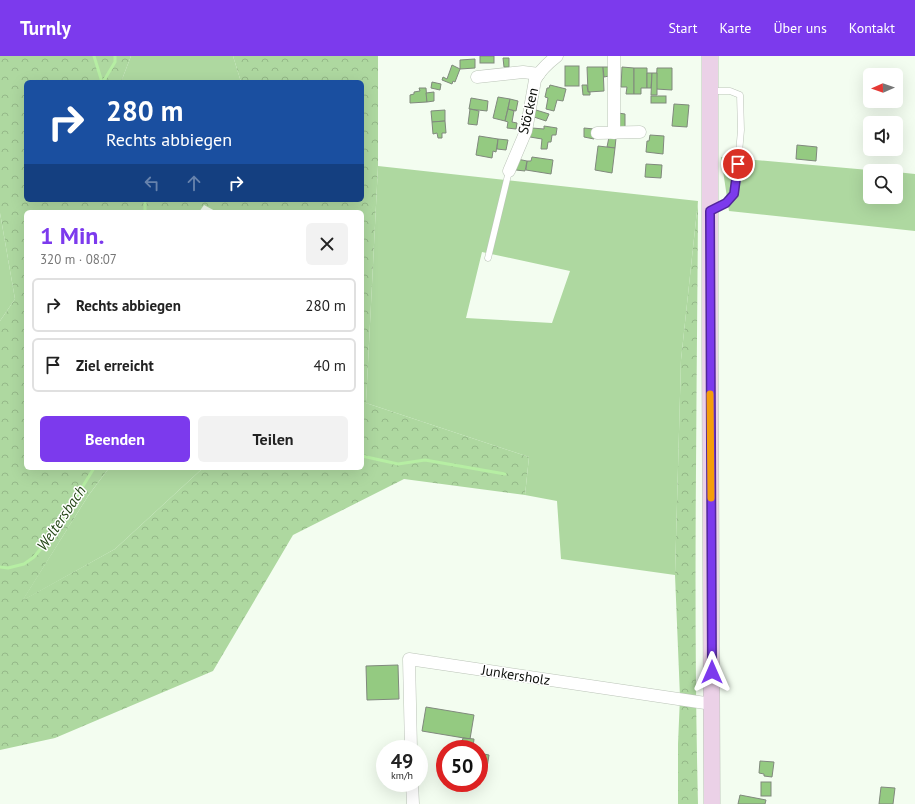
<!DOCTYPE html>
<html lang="de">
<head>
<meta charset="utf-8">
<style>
	:root { --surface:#fff; --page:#f2f2f2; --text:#222; --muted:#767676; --line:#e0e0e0; --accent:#7c3aed }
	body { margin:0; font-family:"PT Sans",sans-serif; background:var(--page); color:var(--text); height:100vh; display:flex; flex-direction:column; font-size:15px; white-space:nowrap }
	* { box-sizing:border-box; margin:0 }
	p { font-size:13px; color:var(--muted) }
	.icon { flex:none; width:22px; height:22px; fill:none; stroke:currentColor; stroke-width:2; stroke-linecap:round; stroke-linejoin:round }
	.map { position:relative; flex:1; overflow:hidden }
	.panel { position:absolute; left:24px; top:154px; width:340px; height:260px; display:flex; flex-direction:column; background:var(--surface); border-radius:6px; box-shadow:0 4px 16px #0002 }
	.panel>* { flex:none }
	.banner { position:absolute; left:24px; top:24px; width:340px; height:122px; border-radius:6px; box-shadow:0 4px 16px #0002; background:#1a4fa0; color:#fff; overflow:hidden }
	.needle { width:26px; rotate:268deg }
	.buttons { position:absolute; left:863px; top:12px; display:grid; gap:8px }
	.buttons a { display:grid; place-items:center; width:40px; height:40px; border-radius:6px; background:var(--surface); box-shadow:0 4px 16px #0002; font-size:20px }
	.speed { position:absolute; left:376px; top:684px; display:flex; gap:8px; font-size:20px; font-weight:700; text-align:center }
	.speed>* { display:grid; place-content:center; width:52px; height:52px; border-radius:50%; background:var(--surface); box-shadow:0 4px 16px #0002; line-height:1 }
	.speed small { font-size:10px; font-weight:400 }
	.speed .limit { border:6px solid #d22; background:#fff; color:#111 }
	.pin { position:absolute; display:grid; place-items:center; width:34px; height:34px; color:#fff; margin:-17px; border:2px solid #fff; border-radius:50%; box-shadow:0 1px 4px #0007 }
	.me { position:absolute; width:44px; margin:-22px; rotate:0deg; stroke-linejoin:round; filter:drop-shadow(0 0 3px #0008) }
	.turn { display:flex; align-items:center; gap:14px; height:84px; padding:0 16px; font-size:18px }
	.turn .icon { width:52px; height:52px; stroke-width:2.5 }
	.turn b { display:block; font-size:28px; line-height:34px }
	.lanes { display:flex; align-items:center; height:38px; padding:0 16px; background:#0003; justify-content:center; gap:20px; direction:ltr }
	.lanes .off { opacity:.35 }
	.round { display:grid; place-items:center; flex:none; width:42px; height:42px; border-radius:6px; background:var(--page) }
	.summary { display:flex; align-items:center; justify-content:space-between; height:68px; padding:0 16px }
	h1 { font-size:24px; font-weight:600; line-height:30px; color:var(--accent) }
	.action { display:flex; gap:8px; margin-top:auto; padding:8px 16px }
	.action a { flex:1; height:46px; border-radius:6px; background:var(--accent); color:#fff; font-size:16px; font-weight:600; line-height:46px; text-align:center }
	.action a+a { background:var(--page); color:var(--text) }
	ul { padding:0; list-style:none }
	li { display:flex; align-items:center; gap:12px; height:54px; margin:0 8px 6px; padding:0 8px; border:2px solid var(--line); border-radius:6px }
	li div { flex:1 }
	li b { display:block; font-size:15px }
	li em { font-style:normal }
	header { display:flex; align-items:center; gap:24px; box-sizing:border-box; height:56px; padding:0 20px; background:var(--accent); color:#fff }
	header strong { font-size:19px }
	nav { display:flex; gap:22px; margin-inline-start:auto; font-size:14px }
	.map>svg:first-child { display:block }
</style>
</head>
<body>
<header>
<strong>Turnly</strong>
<nav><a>Start</a><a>Karte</a><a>Über uns</a><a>Kontakt</a></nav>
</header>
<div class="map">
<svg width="915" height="748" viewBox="0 0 915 748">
	<defs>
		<pattern id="forest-crowns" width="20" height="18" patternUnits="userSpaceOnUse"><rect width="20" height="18" fill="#aed8a0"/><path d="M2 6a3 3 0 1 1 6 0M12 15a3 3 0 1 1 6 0" fill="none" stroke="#94b888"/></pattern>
	</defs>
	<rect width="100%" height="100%" fill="#f3fdf0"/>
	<g fill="#aed8a0" fill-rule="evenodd">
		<polygon points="131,0 233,0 241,26 121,26"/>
		<polygon points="721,101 880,115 870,115 870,141 896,141 896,116 915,118 915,175 729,155"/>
		<path d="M378,110L698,145L681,304L675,519L561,503L557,445L525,439L529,401L366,347ZM482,196L570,215L552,267L466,262Z"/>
		<polygon points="0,157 15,243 0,265"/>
		<polygon points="109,412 203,412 115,493 22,545 88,440"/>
	</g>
	<g fill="url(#forest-crowns)" fill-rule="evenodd">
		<path d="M0,0H131L121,26H26V144H362V26H241L233,0H378V110L366,347L529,401L525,439L404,423L293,479L213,615L55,682L0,694V265L15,243L0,157ZM204,149L217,156H362V412H203L115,493L23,544L88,440L109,412H26V156H199Z"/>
		<path d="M698,145C697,346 693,547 698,748H678V688L680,641L675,519L681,304Z"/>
	</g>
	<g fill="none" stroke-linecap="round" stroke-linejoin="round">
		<g stroke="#b6eea3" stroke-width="3">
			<polyline points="94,0 102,26"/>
			<polyline points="103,26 115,6 115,0"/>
			<polyline points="145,144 145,156"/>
			<polyline points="362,400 398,408 425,404 505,418"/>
			<polyline points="0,511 8,512 24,508 34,501 56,474 94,412"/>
		</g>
	</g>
	<g fill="#94ca81" stroke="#80897d">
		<rect x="480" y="0" width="14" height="7"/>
		<polygon points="503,2 509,2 509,11 504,11"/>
		<polygon points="475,3 475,12 460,13 460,4"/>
		<polygon points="452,9 460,13 455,26 453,25 452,28 442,24 443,21 447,23"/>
		<rect x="565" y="10" width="14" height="20"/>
		<polygon points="587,11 603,11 604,35 588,36"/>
		<polygon points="603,11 609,11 609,20 604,21"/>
		<polygon points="622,11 634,12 634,38 626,38 627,31 621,31"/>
		<polygon points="634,12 647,12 647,32 641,32 641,38 634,38"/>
		<polygon points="657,12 672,12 672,34 656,33"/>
		<polygon points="647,17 652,17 651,32 647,32"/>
		<polygon points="652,17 657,17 657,39 651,39"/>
		<polygon points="432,26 441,28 440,34 431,32"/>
		<polygon points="550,29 566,33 563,45 557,44 554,55 546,53 548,42 545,41 547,32 549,32"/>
		<polygon points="582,29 587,29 588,36 590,36 590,39 583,39"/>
		<polygon points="419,32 426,32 427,46 410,47 410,39 414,38 414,36 420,35"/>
		<polygon points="434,36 434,45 427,46 426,37"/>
		<rect x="651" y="40" width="15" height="7"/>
		<polygon points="498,41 510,43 505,65 493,62"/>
		<polygon points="471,42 488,45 487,55 469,53"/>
		<polygon points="510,43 518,45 516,55 508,53"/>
		<polygon points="674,48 689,49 687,71 672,70"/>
		<polygon points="470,53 479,55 477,69 468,68"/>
		<polygon points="508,53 514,55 512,66 517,67 516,73 507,72 508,66 505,65"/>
		<polygon points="445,54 445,65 432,66 431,55"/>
		<polygon points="536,54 549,58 546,65 534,61"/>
		<polygon points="618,57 625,58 625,72 618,72"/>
		<polygon points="445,65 446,77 442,77 442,82 438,82 437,77 433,78 432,66"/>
		<polygon points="544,70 557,72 556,79 552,79 551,86 548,86 547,93 541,93 542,83 530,81 532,72 544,73"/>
		<polygon points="584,72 594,73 594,83 584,81"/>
		<polygon points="650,79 664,80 663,98 646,96 647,85 649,85"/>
		<polygon points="479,80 498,83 496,96 493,95 492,102 476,99"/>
		<polygon points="609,81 616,82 615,92 607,91"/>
		<polygon points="498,83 508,84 506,94 497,93"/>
		<polygon points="797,89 817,91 816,105 796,103"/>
		<polygon points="598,90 615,92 612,117 595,114"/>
		<polygon points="532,101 553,104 551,118 526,114 527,105 531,105"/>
		<polygon points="517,103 527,105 525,115 516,114"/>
		<polygon points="646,108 662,109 661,122 645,121"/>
		<polygon points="398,609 399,643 367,644 366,610"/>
		<polygon points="426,651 474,659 470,683 422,675"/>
		<polygon points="463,682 474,683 473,691 461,689"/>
		<polygon points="479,697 489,699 486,718 479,717"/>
		<polygon points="760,705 774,706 772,721 764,720 764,718 759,717"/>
		<rect x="761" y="726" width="10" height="14"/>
		<polygon points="881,731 895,732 893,748 879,748"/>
		<polygon points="740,739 766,744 765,748 738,748"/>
	</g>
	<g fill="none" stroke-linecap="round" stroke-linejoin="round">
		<defs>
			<g id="service">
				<polyline points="711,155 726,147 734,138 738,108 741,74 740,39 730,35 712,35"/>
				<polyline points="488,202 509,115"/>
			</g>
			<g id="minor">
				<polyline points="477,21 523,16 539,18"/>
				<polyline points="597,77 640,76"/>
				<polyline points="614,77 614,0"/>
				<path d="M509,115L526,75L535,24C540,14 548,7 557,0"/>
				<polyline points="411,693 409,603 712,648"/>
				<polyline points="412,727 413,748"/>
			</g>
			<polyline id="secondary" points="710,0 710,297 712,748"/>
		</defs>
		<use href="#service" stroke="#bbc4b8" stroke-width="7"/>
		<use href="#minor" stroke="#bbc4b8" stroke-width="13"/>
		<use href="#secondary" stroke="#bbc4b8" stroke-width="17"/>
		<use href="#service" stroke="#fff" stroke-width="6"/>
		<use href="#minor" stroke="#fff" stroke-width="12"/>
		<use href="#secondary" stroke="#ebd1e7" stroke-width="16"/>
	</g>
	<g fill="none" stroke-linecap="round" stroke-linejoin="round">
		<defs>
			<polyline id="route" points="712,616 710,155 726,147 734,138 738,108"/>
		</defs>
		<use href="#route" stroke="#51269a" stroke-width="10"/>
		<use href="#route" stroke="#7c3aed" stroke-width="7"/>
		<polyline stroke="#f59e0b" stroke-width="7" points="710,338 711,442"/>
	</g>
	<g text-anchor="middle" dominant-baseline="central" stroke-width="3" stroke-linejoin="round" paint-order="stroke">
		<g font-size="14" fill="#0c0f0b" stroke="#fff">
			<text transform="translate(528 55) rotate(-77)">Stöcken</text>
			<text transform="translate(516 619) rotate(9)">Junkersholz</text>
		</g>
		<g font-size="15" font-style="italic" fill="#234615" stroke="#fff">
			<text transform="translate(61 462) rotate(-56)">Weltersbach</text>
		</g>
	</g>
</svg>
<div class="buttons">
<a><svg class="needle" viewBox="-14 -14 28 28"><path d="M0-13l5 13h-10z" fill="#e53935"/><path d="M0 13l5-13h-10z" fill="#767676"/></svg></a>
<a><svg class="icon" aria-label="sound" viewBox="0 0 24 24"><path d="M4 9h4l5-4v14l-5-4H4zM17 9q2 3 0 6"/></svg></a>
<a><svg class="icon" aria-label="search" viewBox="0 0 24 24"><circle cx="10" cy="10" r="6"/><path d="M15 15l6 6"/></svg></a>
</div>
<div class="speed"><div>49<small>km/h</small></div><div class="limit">50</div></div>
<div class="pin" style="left:738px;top:108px;background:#d93025"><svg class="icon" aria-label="arrive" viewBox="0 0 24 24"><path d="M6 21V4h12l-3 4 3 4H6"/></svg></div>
<svg class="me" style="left:712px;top:616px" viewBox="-20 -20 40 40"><path d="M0-17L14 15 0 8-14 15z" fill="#7c3aed" stroke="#fff" stroke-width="4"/></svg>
<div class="banner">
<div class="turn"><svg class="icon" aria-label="right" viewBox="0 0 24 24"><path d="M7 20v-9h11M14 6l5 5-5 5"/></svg><div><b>280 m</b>Rechts abbiegen</div></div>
<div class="lanes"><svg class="icon off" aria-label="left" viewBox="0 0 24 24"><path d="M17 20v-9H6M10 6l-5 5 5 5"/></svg><svg class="icon off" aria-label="ahead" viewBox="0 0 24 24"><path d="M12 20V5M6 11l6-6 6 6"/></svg><svg class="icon" aria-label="right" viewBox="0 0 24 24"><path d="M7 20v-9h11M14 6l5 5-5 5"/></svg></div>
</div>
<section class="panel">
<div class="summary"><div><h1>1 Min.</h1><p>320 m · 08:07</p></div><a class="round"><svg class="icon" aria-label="close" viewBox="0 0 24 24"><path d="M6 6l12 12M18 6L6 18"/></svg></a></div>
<ul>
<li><svg class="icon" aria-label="right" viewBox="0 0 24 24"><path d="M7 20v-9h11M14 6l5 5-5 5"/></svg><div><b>Rechts abbiegen</b></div><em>280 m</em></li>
<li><svg class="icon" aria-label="arrive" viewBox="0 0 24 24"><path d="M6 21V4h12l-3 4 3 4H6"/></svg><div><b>Ziel erreicht</b></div><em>40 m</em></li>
</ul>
<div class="action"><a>Beenden</a><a>Teilen</a></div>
</section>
</div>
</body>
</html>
